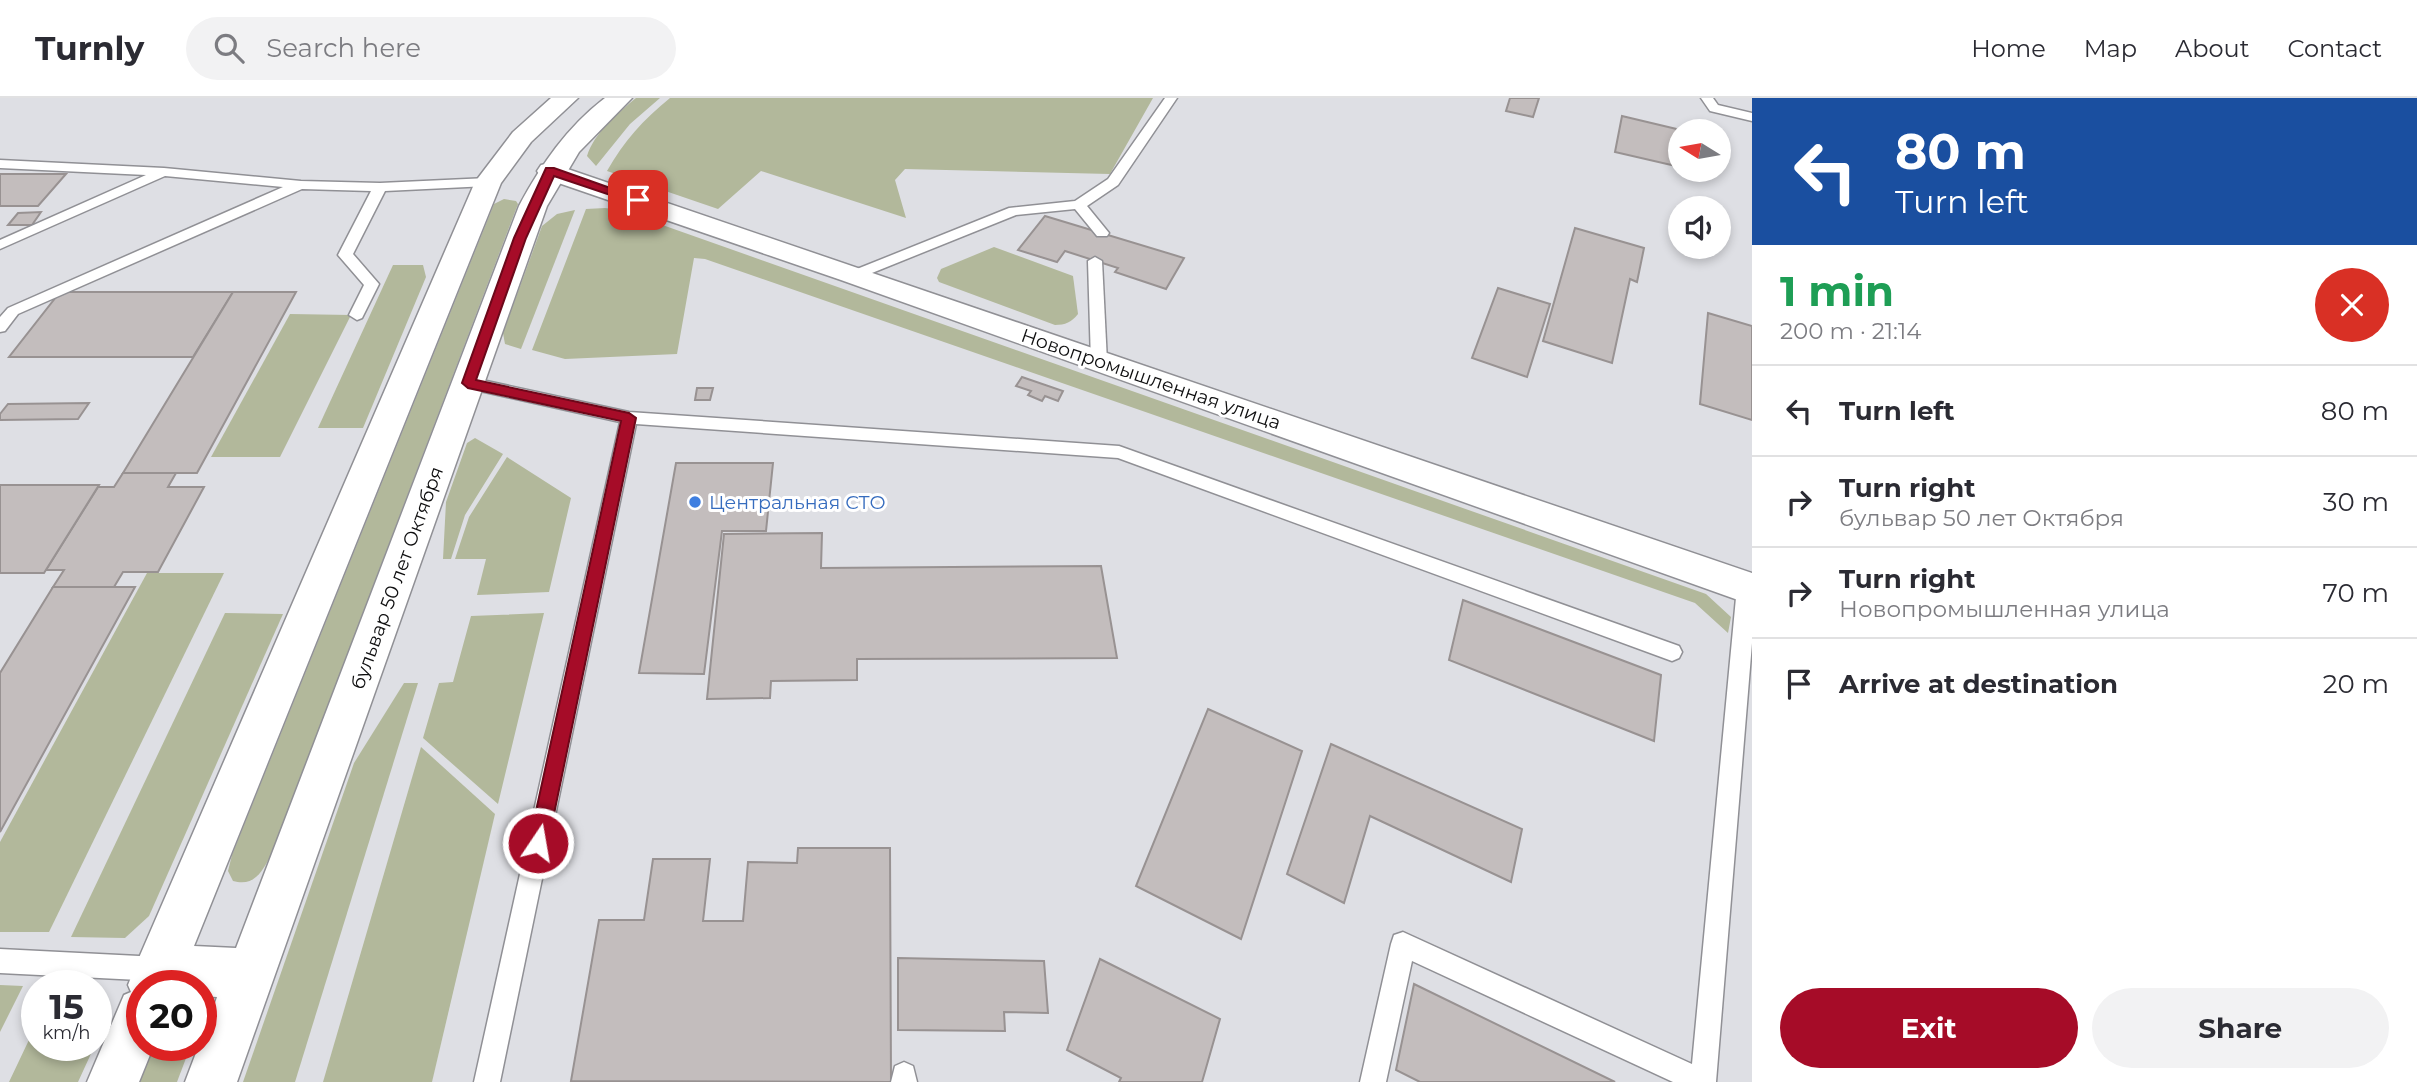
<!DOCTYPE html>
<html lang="en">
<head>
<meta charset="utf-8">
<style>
	:root { --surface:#fff; --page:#f2f2f3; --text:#2b2b33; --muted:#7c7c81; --line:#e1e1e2; --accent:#a60c28 }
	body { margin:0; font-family:Montserrat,sans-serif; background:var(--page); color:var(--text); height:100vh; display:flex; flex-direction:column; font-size:26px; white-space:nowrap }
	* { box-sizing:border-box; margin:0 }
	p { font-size:23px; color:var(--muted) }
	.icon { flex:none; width:38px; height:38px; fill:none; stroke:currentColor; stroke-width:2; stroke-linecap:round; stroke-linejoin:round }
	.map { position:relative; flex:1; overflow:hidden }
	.panel { display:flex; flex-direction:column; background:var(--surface); width:665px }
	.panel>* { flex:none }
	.banner { background:#1a4fa0; color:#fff; overflow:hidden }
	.needle { width:46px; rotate:281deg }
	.fabs { position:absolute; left:1668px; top:21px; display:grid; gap:14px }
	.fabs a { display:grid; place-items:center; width:63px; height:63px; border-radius:50%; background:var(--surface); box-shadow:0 4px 10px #0003; font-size:35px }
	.speed { position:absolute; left:21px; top:872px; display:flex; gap:14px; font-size:35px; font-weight:700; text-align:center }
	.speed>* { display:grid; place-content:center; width:91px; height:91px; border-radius:50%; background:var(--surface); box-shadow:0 4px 10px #0003; line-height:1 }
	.speed small { font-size:18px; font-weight:400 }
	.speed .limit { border:10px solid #d22; background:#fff; color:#111 }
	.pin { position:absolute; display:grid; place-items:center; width:60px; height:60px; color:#fff; margin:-30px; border-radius:14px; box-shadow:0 4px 10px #0006 }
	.me { position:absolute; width:77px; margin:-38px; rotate:12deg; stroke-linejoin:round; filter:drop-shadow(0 0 5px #0008) }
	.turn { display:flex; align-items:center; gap:24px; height:147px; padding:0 28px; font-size:32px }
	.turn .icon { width:91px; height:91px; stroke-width:2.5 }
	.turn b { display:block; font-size:49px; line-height:60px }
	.round { display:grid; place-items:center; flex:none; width:74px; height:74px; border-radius:37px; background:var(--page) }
	.overview { display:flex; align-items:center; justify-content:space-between; height:119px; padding:0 28px }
	h1 { font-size:42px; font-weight:700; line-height:52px; color:#1e9e55 }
	.button { display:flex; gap:14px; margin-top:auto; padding:14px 28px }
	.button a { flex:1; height:80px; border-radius:42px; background:var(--accent); color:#fff; font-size:28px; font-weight:700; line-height:80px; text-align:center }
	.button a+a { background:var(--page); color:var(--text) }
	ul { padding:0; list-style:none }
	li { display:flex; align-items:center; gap:21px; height:91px; padding:0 28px; border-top:2px solid var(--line) }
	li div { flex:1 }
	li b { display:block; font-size:26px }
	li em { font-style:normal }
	header { display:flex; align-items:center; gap:42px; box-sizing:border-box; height:98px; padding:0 35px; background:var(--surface); border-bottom:2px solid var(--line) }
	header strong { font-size:33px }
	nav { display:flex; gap:38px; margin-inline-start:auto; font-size:24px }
	.search { width:490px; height:63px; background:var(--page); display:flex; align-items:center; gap:18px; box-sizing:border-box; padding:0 24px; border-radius:38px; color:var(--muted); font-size:26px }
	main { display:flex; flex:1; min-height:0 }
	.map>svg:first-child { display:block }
</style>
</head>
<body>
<header>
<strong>Turnly</strong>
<div class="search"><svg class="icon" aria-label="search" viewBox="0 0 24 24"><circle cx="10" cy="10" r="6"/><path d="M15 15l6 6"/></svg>Search here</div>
<nav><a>Home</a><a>Map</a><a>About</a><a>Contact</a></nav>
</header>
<main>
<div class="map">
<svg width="1752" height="984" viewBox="0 0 1752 984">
	<rect width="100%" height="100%" fill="#dedfe4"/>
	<g fill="#b2b89b">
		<path d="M636,0H660L630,26L596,68L587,58C594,35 618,15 636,0Z"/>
		<path d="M670,0H1153L1110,76L905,71L895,82L906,120L761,73L718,111L607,73C624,43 643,22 670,0Z"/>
		<path d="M504,101L516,103L518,106L271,757C262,774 254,789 233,783L228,773L232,757L494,106Z"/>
		<polygon points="605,110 620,112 1706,496 1731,519 1728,535 1695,505 705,161 694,160 677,256 565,261 532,252 586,111"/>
		<polygon points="575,112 521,251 505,246 503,235 542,128 557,116"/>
		<path d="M994,149L1073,178L1078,216C1072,224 1065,227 1055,227L939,184L937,180L941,171Z"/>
		<polygon points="393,167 423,167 426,179 363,330 318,330"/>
		<polygon points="290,216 351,217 280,359 211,359"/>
		<polygon points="475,340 503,356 465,417 451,461 443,461 446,404 467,345"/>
		<polygon points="507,359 571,400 549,494 477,497 486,461 455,461 469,419"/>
		<polygon points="147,475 224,475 49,834 0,834 0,744"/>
		<polygon points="225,515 283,516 149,818 125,840 71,839"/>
		<polygon points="544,515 498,706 423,640 439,585 453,584 471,518"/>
		<polygon points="404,585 418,585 295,984 243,984 354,665"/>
		<polygon points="421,649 495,716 432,984 323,984"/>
		<polygon points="0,887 23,888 0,934"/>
		<polygon points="37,925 37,947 95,947 78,984 9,984"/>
		<polygon points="153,947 191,947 177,984 138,984"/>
	</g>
	<g fill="#c3bdbd" stroke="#989292" stroke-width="2">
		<polygon points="1510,0 1539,0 1533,19 1506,13"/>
		<polygon points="1622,18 1685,33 1680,33 1680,69 1615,54"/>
		<polygon points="0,76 66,76 38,108 0,108"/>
		<polygon points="41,114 32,127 8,127 18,115"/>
		<polygon points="1045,118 1184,160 1166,191 1115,174 1118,170 1065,153 1057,164 1018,152"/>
		<polygon points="1575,130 1644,150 1637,184 1630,181 1612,265 1543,243"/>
		<polygon points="1498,190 1550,206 1527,279 1472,260"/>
		<polygon points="60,194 233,194 193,259 9,259"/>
		<polygon points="233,194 296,194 197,375 123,375"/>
		<polygon points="1708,215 1752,228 1752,322 1700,306"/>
		<polygon points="1022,279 1063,293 1058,303 1045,298 1042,303 1028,297 1031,293 1016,288"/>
		<polygon points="697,290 713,290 710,302 695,302"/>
		<polygon points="89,305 78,321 0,322 0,316 8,306"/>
		<polygon points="676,365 773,365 766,433 722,433 704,576 639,575"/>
		<polygon points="123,375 176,375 168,389 204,389 158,474 123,474 114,489 53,489 64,472 46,472 98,389 114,389"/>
		<polygon points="0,387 99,387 44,475 0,475"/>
		<polygon points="822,435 821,470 1101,468 1117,560 857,561 857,582 771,583 770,600 707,601 724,436"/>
		<polygon points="53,489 135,489 0,734 0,575"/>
		<polygon points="1463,502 1661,577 1654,643 1449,562"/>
		<polygon points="1208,611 1302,653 1241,841 1136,788"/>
		<polygon points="1331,646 1522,731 1511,784 1370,718 1344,805 1287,776"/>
		<polygon points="798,750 890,750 891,984 571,983 599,822 644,822 653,761 710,761 703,823 743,823 748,764 797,765"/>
		<polygon points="898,860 1044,863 1048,915 1004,914 1005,933 898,932"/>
		<polygon points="1100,861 1220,921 1202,984 1119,984 1121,980 1067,952"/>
		<polygon points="1414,886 1615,984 1420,984 1396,972"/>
	</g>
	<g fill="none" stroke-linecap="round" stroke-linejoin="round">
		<defs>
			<g id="service">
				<polygon points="1165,0 1177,0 1118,87 1087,108 1109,135 1107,138 1097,138 1075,111 1016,117 862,179 857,181 850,176 852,173 1009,110 1075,103 1108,81"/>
				<polygon points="1701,0 1713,0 1718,7 1752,15 1752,23 1710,13"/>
				<polygon points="0,62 164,70 301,83 380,85 488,80 495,84 488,88 385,93 353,156 379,186 362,220 357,222 349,217 364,187 338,157 371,93 302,91 18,216 5,233 0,234 0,219 8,210 283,89 165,78 0,151 0,142 146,77 0,70"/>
				<polygon points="1095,159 1102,163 1107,264 1099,269 1091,264 1088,163"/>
				<polygon points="468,279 629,314 1119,348 1679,548 1682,554 1679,560 1672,563 1118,360 636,326 500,984 474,984 620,324 462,289 460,285 462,281"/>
				<polygon points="1747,481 1752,483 1752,545 1716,984 1673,984 1412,863 1386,984 1360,984 1391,846 1394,837 1403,834 1692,966 1737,489 1740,484"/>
				<polygon points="0,851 159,859 168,862 171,871 168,880 159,883 0,875"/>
				<polygon points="904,964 913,968 917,984 891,984 895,968"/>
			</g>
			<polygon id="minor" points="550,65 1752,475 1752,507 841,182 541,79 537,73 541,67"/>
			<path id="primary" d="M551,0H578L531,44L501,85L194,848L236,850L519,108C541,67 567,29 605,0H632L579,54L547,108L237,984H185L199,947H201L217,899L201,898V887H142V947H154L139,984H87L124,897L131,894L128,887L135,869L475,84L513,34Z"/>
		</defs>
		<use href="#service" stroke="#909095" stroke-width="3"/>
		<use href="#minor" stroke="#909095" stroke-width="3"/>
		<use href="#primary" stroke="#909095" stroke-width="3"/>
		<use href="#service" fill="#fff" fill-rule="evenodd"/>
		<use href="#minor" fill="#fff" fill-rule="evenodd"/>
		<use href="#primary" fill="#fff" fill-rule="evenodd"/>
	</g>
	<polygon fill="#a60c28" stroke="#6c081a" stroke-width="2" points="546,70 554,70 644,102 634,105 554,78 526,140 476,282 629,315 636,320 548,745 545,751 538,754 532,751 529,745 621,323 468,290 462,285 514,140"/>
	<circle fill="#3f7fe0" stroke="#fff" stroke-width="2.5" cx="695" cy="404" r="7"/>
	<g text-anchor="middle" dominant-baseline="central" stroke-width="6" stroke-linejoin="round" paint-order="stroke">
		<g font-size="19" fill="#0e0e0f" stroke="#fff">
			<text transform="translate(1151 281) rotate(19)">Новопромышленная улица</text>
			<text transform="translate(397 480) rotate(-70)">бульвар 50 лет Октября</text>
		</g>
		<g font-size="19" fill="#366cbe" stroke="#fff" text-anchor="start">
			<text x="709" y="404">Центральная СТО</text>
		</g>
	</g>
</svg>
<div class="fabs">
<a><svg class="needle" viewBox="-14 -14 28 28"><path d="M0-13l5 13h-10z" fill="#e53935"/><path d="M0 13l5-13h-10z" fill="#7c7c81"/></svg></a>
<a><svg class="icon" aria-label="sound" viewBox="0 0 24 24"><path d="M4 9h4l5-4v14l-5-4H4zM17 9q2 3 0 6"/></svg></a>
</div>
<div class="speed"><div>15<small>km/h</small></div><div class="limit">20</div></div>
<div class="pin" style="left:638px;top:102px;background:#d93025"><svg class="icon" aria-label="arrive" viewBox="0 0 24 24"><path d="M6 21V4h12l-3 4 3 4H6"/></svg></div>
<svg class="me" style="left:538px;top:745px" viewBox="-20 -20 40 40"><circle r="17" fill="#a60c28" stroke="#fff" stroke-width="3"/><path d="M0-11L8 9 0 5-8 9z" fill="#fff"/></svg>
</div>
<section class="panel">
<div class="banner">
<div class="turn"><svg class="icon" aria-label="left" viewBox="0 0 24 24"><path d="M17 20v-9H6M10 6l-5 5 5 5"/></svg><div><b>80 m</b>Turn left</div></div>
</div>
<div class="overview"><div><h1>1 min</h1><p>200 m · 21:14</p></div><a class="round" style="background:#d93025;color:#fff"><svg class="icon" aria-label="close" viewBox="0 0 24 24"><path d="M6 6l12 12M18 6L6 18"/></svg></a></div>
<ul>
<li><svg class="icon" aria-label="left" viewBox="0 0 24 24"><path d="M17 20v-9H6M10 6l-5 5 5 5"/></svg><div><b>Turn left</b></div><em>80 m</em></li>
<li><svg class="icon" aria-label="right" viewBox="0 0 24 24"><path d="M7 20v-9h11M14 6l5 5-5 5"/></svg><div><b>Turn right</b><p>бульвар 50 лет Октября</p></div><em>30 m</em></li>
<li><svg class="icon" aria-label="right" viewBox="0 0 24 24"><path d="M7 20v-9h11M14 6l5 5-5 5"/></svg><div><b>Turn right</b><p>Новопромышленная улица</p></div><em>70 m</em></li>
<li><svg class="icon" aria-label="arrive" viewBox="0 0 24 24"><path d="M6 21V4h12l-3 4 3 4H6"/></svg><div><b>Arrive at destination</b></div><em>20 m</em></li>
</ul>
<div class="button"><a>Exit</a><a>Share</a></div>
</section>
</main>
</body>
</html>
